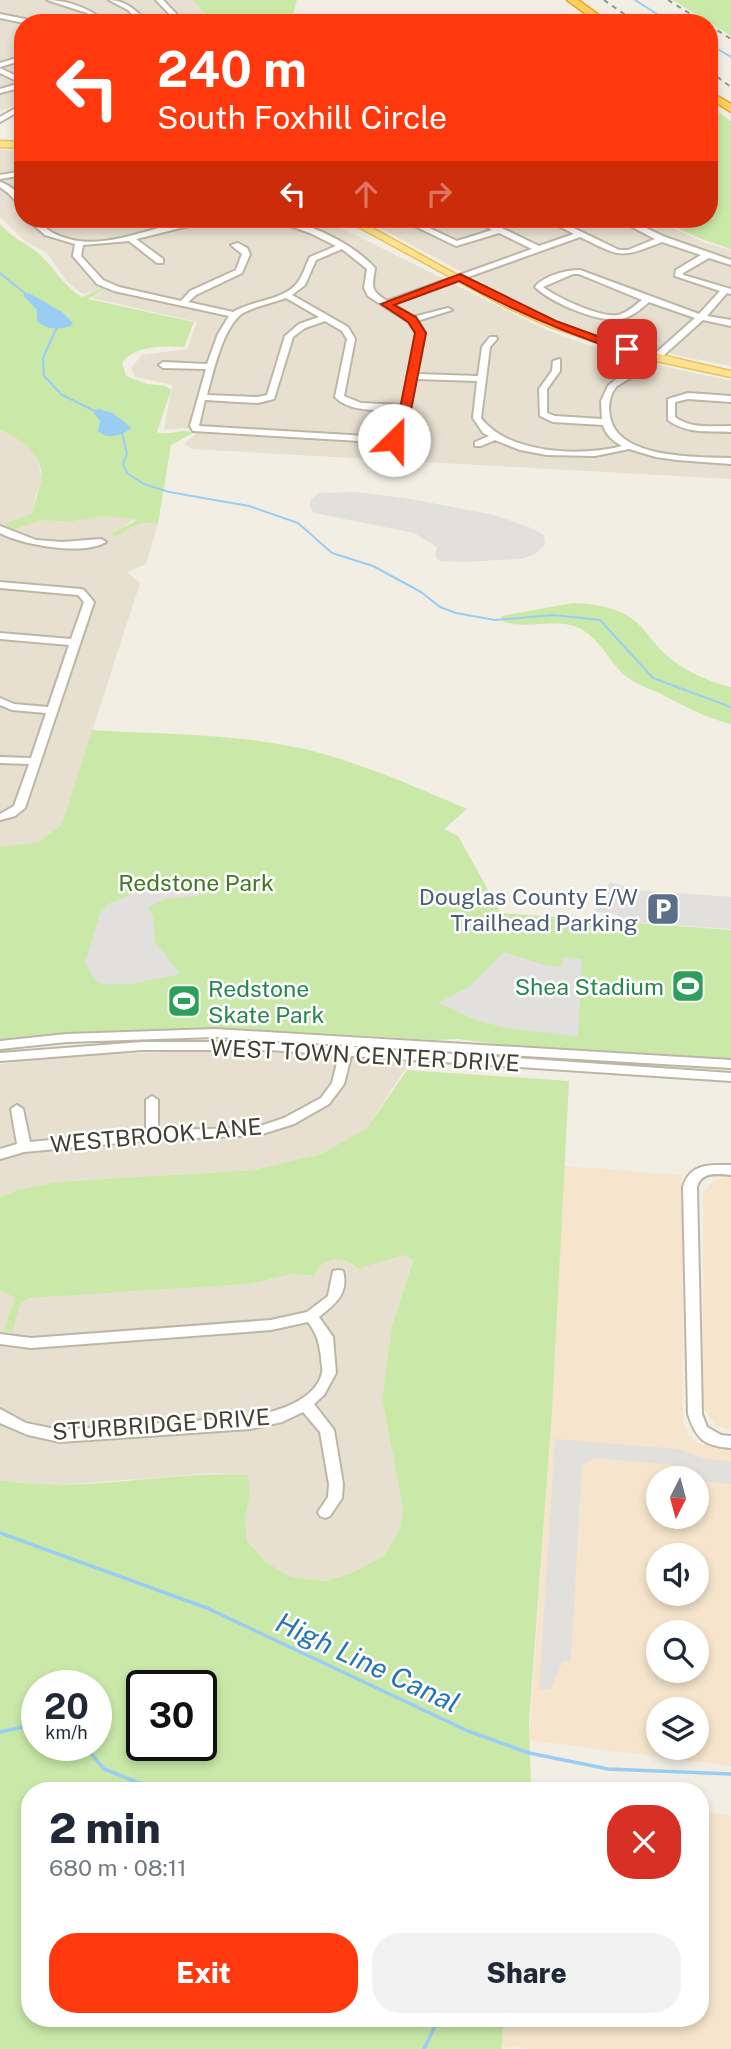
<!DOCTYPE html>
<html lang="en">
<head>
<meta charset="utf-8">
<style>
	:root { --surface:#fff; --page:#f2f2f3; --text:#1f2937; --muted:#747a83; --accent:#ff380d }
	body { margin:0; font-family:"Public Sans",sans-serif; background:var(--page); color:var(--text); height:100vh; display:flex; flex-direction:column; font-size:26px; white-space:nowrap }
	* { box-sizing:border-box; margin:0 }
	p { font-size:23px; color:var(--muted) }
	.icon { flex:none; width:38px; height:38px; fill:none; stroke:currentColor; stroke-width:2; stroke-linecap:round; stroke-linejoin:round }
	.map { position:relative; flex:1; overflow:hidden }
	.panel { position:absolute; left:21px; top:1782px; width:688px; height:245px; display:flex; flex-direction:column; background:var(--surface); border-radius:28px; box-shadow:0 4px 10px #0003 }
	.panel>* { flex:none }
	.top-card { position:absolute; left:14px; top:14px; width:704px; height:214px; border-radius:28px; box-shadow:0 4px 10px #0003; background:#ff380d; color:#fff; overflow:hidden }
	.needle { width:46px; rotate:186deg }
	.buttons { position:absolute; left:646px; top:1466px; display:grid; gap:14px }
	.buttons a { display:grid; place-items:center; width:63px; height:63px; border-radius:50%; background:var(--surface); box-shadow:0 4px 10px #0003; font-size:35px }
	.speed { position:absolute; left:21px; top:1670px; display:flex; gap:14px; font-size:35px; font-weight:700; text-align:center }
	.speed>* { display:grid; place-content:center; width:91px; height:91px; border-radius:50%; background:var(--surface); box-shadow:0 4px 10px #0003; line-height:1 }
	.speed small { font-size:18px; font-weight:400 }
	.speed .limit { border:4px solid #111; border-radius:10px; background:#fff; color:#111 }
	.pin { position:absolute; display:grid; place-items:center; width:60px; height:60px; color:#fff; margin:-30px; border-radius:14px; box-shadow:0 4px 10px #0006 }
	.me { position:absolute; width:77px; margin:-38px; rotate:23deg; stroke-linejoin:round; filter:drop-shadow(0 0 5px #0008) }
	.turn { display:flex; align-items:center; gap:24px; height:147px; padding:0 28px; font-size:32px }
	.turn .icon { width:91px; height:91px; stroke-width:2.5 }
	.turn b { display:block; font-size:49px; line-height:60px }
	.lanes { display:flex; align-items:center; height:66px; padding:0 28px; background:#0003; justify-content:center; gap:35px; direction:ltr }
	.lanes .off { opacity:.35 }
	.round { display:grid; place-items:center; flex:none; width:74px; height:74px; border-radius:28px; background:var(--page) }
	.summary { display:flex; align-items:center; justify-content:space-between; height:119px; padding:0 28px }
	h1 { font-size:42px; font-weight:800; line-height:52px }
	.button { display:flex; gap:14px; margin-top:auto; padding:14px 28px }
	.button a { flex:1; height:80px; border-radius:28px; background:var(--accent); color:#fff; font-size:28px; font-weight:800; line-height:80px; text-align:center }
	.button a+a { background:var(--page); color:var(--text) }
	.map>svg:first-child { display:block }
</style>
</head>
<body>
<div class="map">
<svg width="731" height="2049" viewBox="0 0 731 2049">
	<rect width="100%" height="100%" fill="#f2eee3"/>
	<g fill="#e7e0d0">
		<polygon points="0,0 193,0 213,23 23,23 23,103 0,111"/>
		<polygon points="0,150 23,151 23,219 323,219 544,329 621,357 731,381 731,479 193,449 184,444 197,433 186,428 164,430 172,385 135,377 131,368 142,355 187,349 197,322 92,298 107,289 83,294 68,283 47,253 25,241 0,217"/>
		<polygon points="363,219 653,219 706,243 731,250 731,366 680,356 587,331 524,305"/>
		<polygon points="0,429 15,436 37,456 42,479 35,498 33,513 42,520 68,522 105,516 136,519 111,534 115,537 141,523 158,524 146,564 127,572 140,583 62,824 39,842 3,847 0,847"/>
		<polygon points="195,1051 254,1051 409,1063 367,1128 321,1154 253,1170 57,1182 17,1190 0,1197 0,1064 67,1056"/>
		<polygon points="404,1255 413,1259 392,1326 382,1398 403,1509 400,1528 384,1556 349,1574 324,1581 291,1577 266,1562 247,1541 245,1518 250,1495 247,1475 214,1473 49,1486 0,1480 0,1291 15,1298 4,1330 21,1303 30,1298 250,1284 292,1274 313,1276 317,1266 328,1260 342,1259 358,1269"/>
	</g>
	<g fill="#f6e5cc" fill-rule="evenodd">
		<path d="M564,1166L682,1175L683,1423L688,1434L699,1444L731,1448V1766L529,1740L552,1413ZM658,1479H696V1517H658ZM658,1556H696V1594H658ZM658,1633H696V1671H658ZM658,1710H696V1748H658Z"/>
		<polygon points="731,1176 731,1430 717,1426 703,1408 703,1193 713,1181"/>
		<polygon points="700,1812 731,1815 731,2049 532,2049 502,2046 503,2018 700,2018"/>
	</g>
	<g fill="#cae9a8" fill-rule="evenodd">
		<polygon points="193,0 297,0 293,15 440,23 213,23"/>
		<polygon points="673,0 731,0 731,36"/>
		<polygon points="709,106 731,121 731,249 701,239 658,219 709,219"/>
		<path d="M0,224C11,238 27,243 39,254C55,268 62,285 82,297L103,288L106,289L88,299L194,322L184,347C162,346 138,345 122,362L126,376L147,384L166,386L171,390L157,432C169,437 181,427 193,433L171,445L158,524L141,523L115,537L110,534L134,522L136,519L105,516L68,522L42,520L12,530L4,524L33,513C34,502 39,492 41,481C46,456 20,439 0,429Z"/>
		<path d="M573,603C591,604 610,606 626,615C641,623 649,637 660,649C676,667 708,682 731,687V724C706,718 684,706 661,694C649,688 634,684 623,674C609,660 600,641 583,630C560,616 529,630 504,622L501,616Z"/>
		<path d="M92,730C170,735 252,733 327,755C375,769 421,789 467,809L444,829L458,836L501,913L731,930V1059L504,1045L458,1039L434,1040C289,1031 145,1022 0,1041V847L39,842L62,824Z"/>
		<path d="M407,1070L569,1081L552,1413L529,1721L531,1790H30V2018H503L502,2049H0V1480C82,1495 165,1470 248,1475L250,1495L245,1518L247,1541L266,1562L291,1577L324,1581L349,1574L384,1556L400,1528L403,1509L382,1398L392,1326L413,1260L404,1255L358,1269C343,1255 322,1256 314,1276L292,1274L250,1284L30,1298L21,1303L12,1332L4,1330L15,1298L0,1291V1197L17,1190L57,1182L253,1170L321,1154L367,1128ZM37,1685H96V1745H37ZM142,1685H201V1745H142Z"/>
	</g>
	<g fill="#e2e0dc">
		<polygon points="356,492 411,499 494,515 534,529 544,535 545,545 534,555 521,559 464,562 439,561 435,555 437,547 414,533 324,515 313,512 310,506 311,499 320,493"/>
		<polygon points="610,882 635,890 731,897 731,929 617,921 617,914 595,912 596,905"/>
		<polygon points="134,886 196,887 200,896 164,899 148,908 153,916 155,942 180,974 131,984 101,984 94,979 85,962 100,914 108,904 131,895"/>
		<polygon points="504,952 541,964 561,967 564,957 582,959 578,1037 501,1027 471,1018 439,1003 470,986"/>
		<polygon points="555,1439 678,1449 707,1459 731,1461 731,1484 697,1481 698,1474 685,1466 594,1458 582,1465 571,1661 563,1661 550,1690 539,1689"/>
	</g>
	<g fill="#9acdf4">
		<path d="M29,293L62,312L73,323L71,326C58,330 47,330 37,321V310L23,295Z"/>
		<path d="M98,409L113,413L132,428C121,435 109,441 98,431L100,421L93,412Z"/>
	</g>
	<g fill="none" stroke-linecap="round" stroke-linejoin="round">
		<g stroke="#9acdf4" stroke-width="2">
			<polyline points="635,0 671,23"/>
			<polyline points="709,44 731,57"/>
			<polyline points="0,273 27,295"/>
			<polyline points="57,327 43,358 44,376 62,395 95,411"/>
			<polyline points="122,433 127,453 123,464 127,473 144,484 169,492 249,506 298,523 332,553 373,566 421,592 440,607 456,613 495,620 553,615 600,620 653,678 731,707"/>
		</g>
		<g stroke="#9acdf4" stroke-width="3.5">
			<polyline points="0,1533 207,1608 468,1731 529,1753 608,1769 731,1774"/>
			<polyline points="0,1732 23,1727 37,1728"/>
			<polyline points="84,1745 104,1769 157,1790"/>
			<polyline points="424,2049 439,2018"/>
		</g>
		<defs>
			<g id="minor">
				<path d="M47,0C68,0 91,9 107,23H99L87,13Z"/>
				<path d="M109,0C125,0 137,11 148,23H141L128,10Z"/>
				<polygon points="156,0 163,0 185,23 178,23"/>
				<polygon points="0,14 35,21 38,23 24,23 0,18"/>
				<polygon points="23,56 23,60 0,67 0,63"/>
				<polygon points="0,68 23,79 23,87 0,93 0,89 21,83 0,73"/>
				<polygon points="23,104 23,109 0,122 0,117"/>
				<polygon points="23,171 23,175 0,179 0,175"/>
				<path d="M0,182C12,186 23,195 23,208L7,192L0,187Z"/>
				<path d="M27,219H35C41,223 46,229 53,233C103,259 158,219 210,219L209,221L136,239L163,259V263H157L129,241L83,245L81,256L103,280L119,287L181,301L190,291L236,270L242,254L231,245L238,243L247,248L250,254L242,273L196,295L188,302L233,312C252,300 284,301 298,282C303,275 306,265 310,257L336,246L310,233L270,219C304,219 352,243 375,268C372,288 370,290 387,301L532,249L499,233L456,246L400,219H410L457,241L492,230L473,219H483L539,246L574,234L545,219H555L619,250H628L655,239L617,219H627L665,237L731,260V265L709,258L683,273V275L731,289V294L727,293L707,316L731,320V326L703,320L655,363L617,386C609,395 608,406 610,417C618,459 697,457 731,458V464L677,460L656,457L629,449L595,456L547,455L520,450L495,440L481,446H475V442L489,436L483,433L473,418L477,381L416,379L404,436L394,443L193,431L190,426L206,369L163,368L159,365L163,362L207,364L218,334L229,316L114,291L97,284L73,256L75,244L45,235ZM580,237C622,257 618,259 662,242L701,255L676,270L675,276L720,291L699,314L580,270C566,270 543,276 535,287C550,302 600,324 621,319C632,317 641,309 649,302L695,318L649,359L615,380L608,386L601,401L602,419L555,416L547,413V389L560,371V359L553,361L552,371L539,389L540,416L553,422L603,425C605,434 614,442 622,446C581,457 508,454 481,418L490,347L497,339L496,337H490L482,347L478,376L417,374L425,333L417,321L452,310L448,308L413,317L393,304ZM342,249L367,269L364,288L368,296L409,322L417,333L402,405L361,403L344,396L355,339L348,327L292,295L305,285L316,260ZM573,274H579L642,300C635,305 627,313 618,315C600,318 558,298 543,287ZM286,298L319,317L299,324L285,336L267,395L258,397L207,395C213,373 223,326 243,313C256,306 272,303 286,298ZM325,321L342,331L347,339L335,397C351,413 380,410 401,410L396,435L392,437H383L199,426L205,400L258,403L274,399L293,337L305,328Z"/>
				<path d="M688,393L731,396V402L688,399L675,402V417C691,429 712,426 731,426V432C710,431 686,434 668,420V399Z"/>
				<path d="M0,526L36,540L62,542L101,539L106,542C83,556 23,545 0,533Z"/>
				<polygon points="0,582 81,589 84,590 94,602 25,808 15,816 0,820 0,814 14,806 29,764 0,763 0,757 31,758 46,713 12,710 0,705 0,698 14,704 48,707 69,645 0,639 0,633 71,639 84,602 78,595 0,588"/>
				<polygon points="215,1029 731,1060 731,1068 354,1046 354,1047 731,1073 731,1081 351,1056 344,1084 329,1104 294,1124 259,1135 152,1140 24,1152 0,1159 0,1149 17,1144 11,1109 17,1105 23,1109 30,1142 146,1131 146,1100 152,1096 158,1100 158,1130 254,1128 284,1118 321,1098 332,1083 339,1055 269,1050 142,1050 0,1061 0,1053 142,1042 269,1042 341,1047 342,1045 215,1037 67,1042 0,1049 0,1041 67,1034"/>
				<path d="M718,1165H731V1175C718,1174 701,1171 697,1187L702,1414L707,1427L721,1435L731,1436V1448C704,1446 696,1439 688,1414L683,1187C688,1169 701,1165 718,1165Z"/>
				<path d="M338,1270L343,1271C349,1294 335,1304 319,1317L333,1337L336,1373L324,1395L314,1404L334,1430L343,1484L342,1498L330,1516L325,1518L320,1516L318,1512L328,1497L329,1484L320,1432L303,1412L282,1422L250,1429L60,1442L28,1435L0,1423V1409L26,1423L60,1430L250,1417C274,1412 315,1402 322,1373C323,1369 321,1362 321,1357C319,1342 317,1334 308,1322L271,1330L31,1348L0,1344V1334L31,1338L271,1320L307,1312L328,1296L333,1271Z"/>
			</g>
			<g id="major">
				<polygon points="0,141 23,142 23,148 0,147"/>
				<path d="M344,219H356C421,254 487,295 556,322C613,344 672,358 731,371V377L652,360L548,326L506,307Z"/>
			</g>
			<g id="highway">
				<polygon points="567,0 578,0 610,23 598,23"/>
				<polygon points="709,91 731,104 731,112 709,98"/>
			</g>
		</defs>
		<use href="#minor" stroke="#beb6a5" stroke-width="4"/>
		<use href="#major" stroke="#e9c259" stroke-width="3"/>
		<use href="#highway" stroke="#e5a52a" stroke-width="3"/>
		<use href="#minor" fill="#fff" fill-rule="evenodd"/>
		<use href="#major" fill="#ffe28f" fill-rule="evenodd"/>
		<use href="#highway" fill="#ffcf61" fill-rule="evenodd"/>
		<g stroke="#939393" stroke-width="2" stroke-dasharray="5 5" stroke-linecap="butt">
			<polyline points="604,0 637,23"/>
			<polyline points="668,0 705,23"/>
			<polyline points="709,25 731,39"/>
			<polyline points="709,71 731,87"/>
		</g>
	</g>
	<path fill="#ff380d" stroke="#a62408" stroke-width="2" d="M460,274L556,321L633,349L623,352C564,332 513,311 459,281L394,305L416,317L426,333L406,436L398,442H390L388,440L395,434L415,333L408,322L381,304Z"/>
	<defs>
		<symbol id="parking-square" viewBox="-11 -11 22 22"><rect x="-9" y="-9" width="18" height="18" rx="4" fill="#5c6f8a" stroke="#fff"/><path d="M-3.5-5.5H1a3.5 3.5 0 0 1 0 7H-1V5.5H-3.5ZM-1-3.4V-.6H.8a1.4 1.4 0 0 0 0-2.8Z" fill="#fff"/></symbol>
		<symbol id="stadium-square" viewBox="-11 -11 22 22"><rect x="-9" y="-9" width="18" height="18" rx="4" fill="#2e9e5b" stroke="#fff"/><path d="M0-5a6.5 5 0 1 0 0 10a6.5 5 0 1 0 0-10ZM-3.5-1.8h7v3.6h-7Z" fill="#fff"/></symbol>
	</defs>
	<g fill-rule="evenodd">
		<use href="#parking-square" x="644" y="890" width="38" height="38"/>
		<use href="#stadium-square" x="669" y="967" width="38" height="38"/>
		<use href="#stadium-square" x="165" y="982" width="38" height="38"/>
	</g>
	<g text-anchor="middle" dominant-baseline="central" stroke-width="5" stroke-linejoin="round" paint-order="stroke">
		<g font-size="23" fill="#417824" stroke="#fff">
			<text x="196" y="882">Redstone Park</text>
		</g>
		<g font-size="23" fill="#4e5e75" stroke="#fff" text-anchor="end">
			<text x="638" y="896">Douglas County E/W<tspan x="638" dy="26">Trailhead Parking</tspan></text>
		</g>
		<g font-size="23" fill="#27864d" stroke="#fff" text-anchor="end">
			<text x="664" y="986">Shea Stadium</text>
			<text x="208" y="988" text-anchor="start">Redstone<tspan x="208" dy="26">Skate Park</tspan></text>
		</g>
		<g font-size="23" fill="#443e33" stroke="#fff">
			<text transform="translate(365 1055) rotate(3)">WEST TOWN CENTER DRIVE</text>
			<text transform="translate(156 1135) rotate(-5)">WESTBROOK LANE</text>
			<text transform="translate(161 1424) rotate(-4)">STURBRIDGE DRIVE</text>
		</g>
		<g font-size="28" font-style="italic" fill="#2775b5" stroke="#fff">
			<text transform="translate(368 1662) rotate(25)">High Line Canal</text>
		</g>
	</g>
</svg>
<div class="buttons">
<a><svg class="needle" viewBox="-14 -14 28 28"><path d="M0-13l5 13h-10z" fill="#e53935"/><path d="M0 13l5-13h-10z" fill="#747a83"/></svg></a>
<a><svg class="icon" aria-label="sound" viewBox="0 0 24 24"><path d="M4 9h4l5-4v14l-5-4H4zM17 9q2 3 0 6"/></svg></a>
<a><svg class="icon" aria-label="search" viewBox="0 0 24 24"><circle cx="10" cy="10" r="6"/><path d="M15 15l6 6"/></svg></a>
<a><svg class="icon" aria-label="layers" viewBox="0 0 24 24"><path d="M12 4l9 5-9 5-9-5zM3 14l9 5 9-5"/></svg></a>
</div>
<div class="speed"><div>20<small>km/h</small></div><div class="limit">30</div></div>
<div class="pin" style="left:627px;top:349px;background:#d93025"><svg class="icon" aria-label="arrive" viewBox="0 0 24 24"><path d="M6 21V4h12l-3 4 3 4H6"/></svg></div>
<svg class="me" style="left:394px;top:440px" viewBox="-20 -20 40 40"><circle r="19" fill="#fff"/><path d="M0-13L10 11 0 6-10 11z" fill="#ff380d"/></svg>
<div class="top-card">
<div class="turn"><svg class="icon" aria-label="left" viewBox="0 0 24 24"><path d="M17 20v-9H6M10 6l-5 5 5 5"/></svg><div><b>240 m</b>South Foxhill Circle</div></div>
<div class="lanes"><svg class="icon" aria-label="left" viewBox="0 0 24 24"><path d="M17 20v-9H6M10 6l-5 5 5 5"/></svg><svg class="icon off" aria-label="ahead" viewBox="0 0 24 24"><path d="M12 20V5M6 11l6-6 6 6"/></svg><svg class="icon off" aria-label="right" viewBox="0 0 24 24"><path d="M7 20v-9h11M14 6l5 5-5 5"/></svg></div>
</div>
<section class="panel">
<div class="summary"><div><h1>2 min</h1><p>680 m · 08:11</p></div><a class="round" style="background:#d93025;color:#fff"><svg class="icon" aria-label="close" viewBox="0 0 24 24"><path d="M6 6l12 12M18 6L6 18"/></svg></a></div>
<div class="button"><a>Exit</a><a>Share</a></div>
</section>
</div>
</body>
</html>
